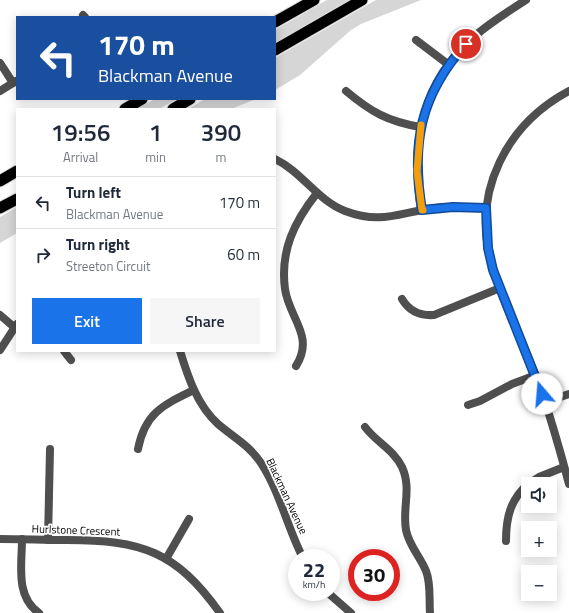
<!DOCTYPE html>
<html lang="en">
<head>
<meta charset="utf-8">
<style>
	:root { --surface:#fff; --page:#f6f6f7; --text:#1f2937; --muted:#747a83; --line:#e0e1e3; --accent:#1a73e8 }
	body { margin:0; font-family:"Titillium Web",sans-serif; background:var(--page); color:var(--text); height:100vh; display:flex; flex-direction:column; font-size:15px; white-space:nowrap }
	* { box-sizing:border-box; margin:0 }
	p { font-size:13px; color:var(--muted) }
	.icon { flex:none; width:22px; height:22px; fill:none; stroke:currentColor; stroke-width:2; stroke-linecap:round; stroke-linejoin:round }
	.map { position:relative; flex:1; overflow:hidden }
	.side { position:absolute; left:16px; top:108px; width:260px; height:244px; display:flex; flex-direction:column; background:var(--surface); border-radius:0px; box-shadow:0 2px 10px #0003 }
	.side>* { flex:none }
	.hud { position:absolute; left:16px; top:16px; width:260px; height:84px; border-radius:0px; box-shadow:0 2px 10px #0003; background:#1a4fa0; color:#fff; overflow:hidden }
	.buttons { position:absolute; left:521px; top:477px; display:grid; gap:8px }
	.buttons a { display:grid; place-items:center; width:36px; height:36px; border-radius:0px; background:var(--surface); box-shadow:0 2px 10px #0003; font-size:20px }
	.speed { position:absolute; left:288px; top:549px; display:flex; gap:8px; font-size:20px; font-weight:700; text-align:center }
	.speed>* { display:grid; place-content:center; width:52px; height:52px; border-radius:50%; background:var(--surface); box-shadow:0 2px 10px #0003; line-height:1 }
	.speed small { font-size:10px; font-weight:400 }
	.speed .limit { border:6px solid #d22; background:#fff; color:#111 }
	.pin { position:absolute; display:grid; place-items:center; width:34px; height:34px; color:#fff; margin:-17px; border:2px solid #fff; border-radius:50%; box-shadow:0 1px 4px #0007 }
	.me { position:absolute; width:44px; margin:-22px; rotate:342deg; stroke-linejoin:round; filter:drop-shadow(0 0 3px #0008) }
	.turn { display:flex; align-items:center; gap:14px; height:84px; padding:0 16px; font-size:18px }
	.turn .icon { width:52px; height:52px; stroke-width:2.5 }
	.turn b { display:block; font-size:28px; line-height:34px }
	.eta { display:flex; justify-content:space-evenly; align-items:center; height:68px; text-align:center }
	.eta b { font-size:24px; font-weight:600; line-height:28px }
	.primary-button { display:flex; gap:8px; margin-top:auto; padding:8px 16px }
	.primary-button a { flex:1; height:46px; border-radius:0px; background:var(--accent); color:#fff; font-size:16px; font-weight:600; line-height:46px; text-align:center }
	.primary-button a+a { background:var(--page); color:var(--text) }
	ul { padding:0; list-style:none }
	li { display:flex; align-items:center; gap:12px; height:52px; padding:0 16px; border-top:1px solid var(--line) }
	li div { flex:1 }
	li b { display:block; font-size:15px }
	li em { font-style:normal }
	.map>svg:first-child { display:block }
</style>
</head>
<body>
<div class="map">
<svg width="569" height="613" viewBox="0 0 569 613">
	<rect width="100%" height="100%" fill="#fff"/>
	<g fill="#d6d6d6">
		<polygon points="327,0 349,0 275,43 275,30"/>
		<polygon points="376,0 421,0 361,24 351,30 300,75 275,90 275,58"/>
		<polygon points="155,99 177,99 159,109 137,109"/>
		<polygon points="205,99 256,99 231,109 188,109"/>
		<polygon points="17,207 17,233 0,243 0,217"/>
	</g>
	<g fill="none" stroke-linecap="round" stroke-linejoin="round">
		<defs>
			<g id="highway">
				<polyline points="275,22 314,0"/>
				<polyline points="275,50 362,0"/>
				<polyline points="125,109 142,99"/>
				<polyline points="173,109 190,99"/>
				<polyline points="0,181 17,171"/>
				<polyline points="0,208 17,199"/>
			</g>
		</defs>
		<use href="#highway" stroke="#dbdbdb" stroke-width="13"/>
		<g stroke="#4f4f4f" stroke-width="8">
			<polyline points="83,15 85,17"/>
			<polyline points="416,40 449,65"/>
			<polyline points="0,63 13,83"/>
			<polyline points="0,91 16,81"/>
			<path d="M346,91C371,112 387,121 420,127"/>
			<path d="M569,91C507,124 472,191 491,261C501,300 521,337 535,374C549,409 559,447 569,484"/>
			<path d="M275,159C302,172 317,200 345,211C382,225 400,212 435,208C452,206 469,207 487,208"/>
			<path d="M421,210C411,143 420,82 476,35C491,22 509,11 526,0"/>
			<path d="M402,299C409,311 420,316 434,315L500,288"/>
			<polyline points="0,315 14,327"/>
			<polyline points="0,350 17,324"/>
			<polyline points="64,351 71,360"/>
			<path d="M180,351C188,377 197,405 218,424C233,437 249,445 261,463C280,492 287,527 303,558"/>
			<path d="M296,366C315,336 289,318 285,289C280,251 294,222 317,193"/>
			<polyline points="545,402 569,394"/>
			<polyline points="468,405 480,401 512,384 536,375"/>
			<path d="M365,427C376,442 394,450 402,467C412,489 402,508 406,530C409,546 420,556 426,571C431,583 429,599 430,613"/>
			<path d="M138,449C145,413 163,405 194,390"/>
			<polyline points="528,484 539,477 564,467"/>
			<path d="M0,539C22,539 45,540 67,540C141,540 176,551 220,613"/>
			<path d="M22,539C22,565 15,596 39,613"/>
			<polyline points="48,540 50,449"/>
			<path d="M506,541C506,518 510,500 528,484"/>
			<polyline points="166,559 189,519"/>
			<polyline points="327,592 351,613"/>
		</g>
		<use href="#highway" stroke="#000" stroke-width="11"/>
	</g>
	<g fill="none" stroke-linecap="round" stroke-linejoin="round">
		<defs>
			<path id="route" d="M466,44C420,95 411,144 422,210L453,207L486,208L488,248L493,270L542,394"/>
		</defs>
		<use href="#route" stroke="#114b97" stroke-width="10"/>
		<use href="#route" stroke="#1a73e8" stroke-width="7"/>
		<polyline stroke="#f59e0b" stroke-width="7" points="421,125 417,171 422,210 423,210"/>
	</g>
	<g text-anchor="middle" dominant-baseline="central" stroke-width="3.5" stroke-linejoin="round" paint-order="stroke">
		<g font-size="11" fill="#000" stroke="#fff">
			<text transform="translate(287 496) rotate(65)">Blackman Avenue</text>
			<text transform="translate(76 530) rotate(2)">Hurlstone Crescent</text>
		</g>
	</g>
</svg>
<div class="buttons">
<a><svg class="icon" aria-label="sound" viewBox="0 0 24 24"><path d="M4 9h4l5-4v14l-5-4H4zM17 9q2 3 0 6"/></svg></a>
<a>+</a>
<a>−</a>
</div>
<div class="speed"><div>22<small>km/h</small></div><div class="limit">30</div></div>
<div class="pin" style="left:466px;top:44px;background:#d93025"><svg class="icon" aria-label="arrive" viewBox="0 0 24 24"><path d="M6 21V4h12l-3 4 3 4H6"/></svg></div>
<svg class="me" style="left:542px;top:394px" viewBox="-20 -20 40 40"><circle r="19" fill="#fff"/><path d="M0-13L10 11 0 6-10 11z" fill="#1a73e8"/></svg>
<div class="hud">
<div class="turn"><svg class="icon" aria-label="left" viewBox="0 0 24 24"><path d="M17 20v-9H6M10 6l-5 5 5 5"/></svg><div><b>170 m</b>Blackman Avenue</div></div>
</div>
<section class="side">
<div class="eta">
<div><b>19:56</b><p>Arrival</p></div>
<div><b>1</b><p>min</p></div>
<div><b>390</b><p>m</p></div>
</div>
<ul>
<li><svg class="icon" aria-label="left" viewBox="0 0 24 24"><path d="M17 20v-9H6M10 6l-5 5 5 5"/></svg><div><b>Turn left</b><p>Blackman Avenue</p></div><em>170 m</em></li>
<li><svg class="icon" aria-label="right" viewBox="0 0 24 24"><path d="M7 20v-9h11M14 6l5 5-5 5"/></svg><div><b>Turn right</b><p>Streeton Circuit</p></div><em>60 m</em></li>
</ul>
<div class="primary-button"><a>Exit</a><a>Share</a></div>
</section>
</div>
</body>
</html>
